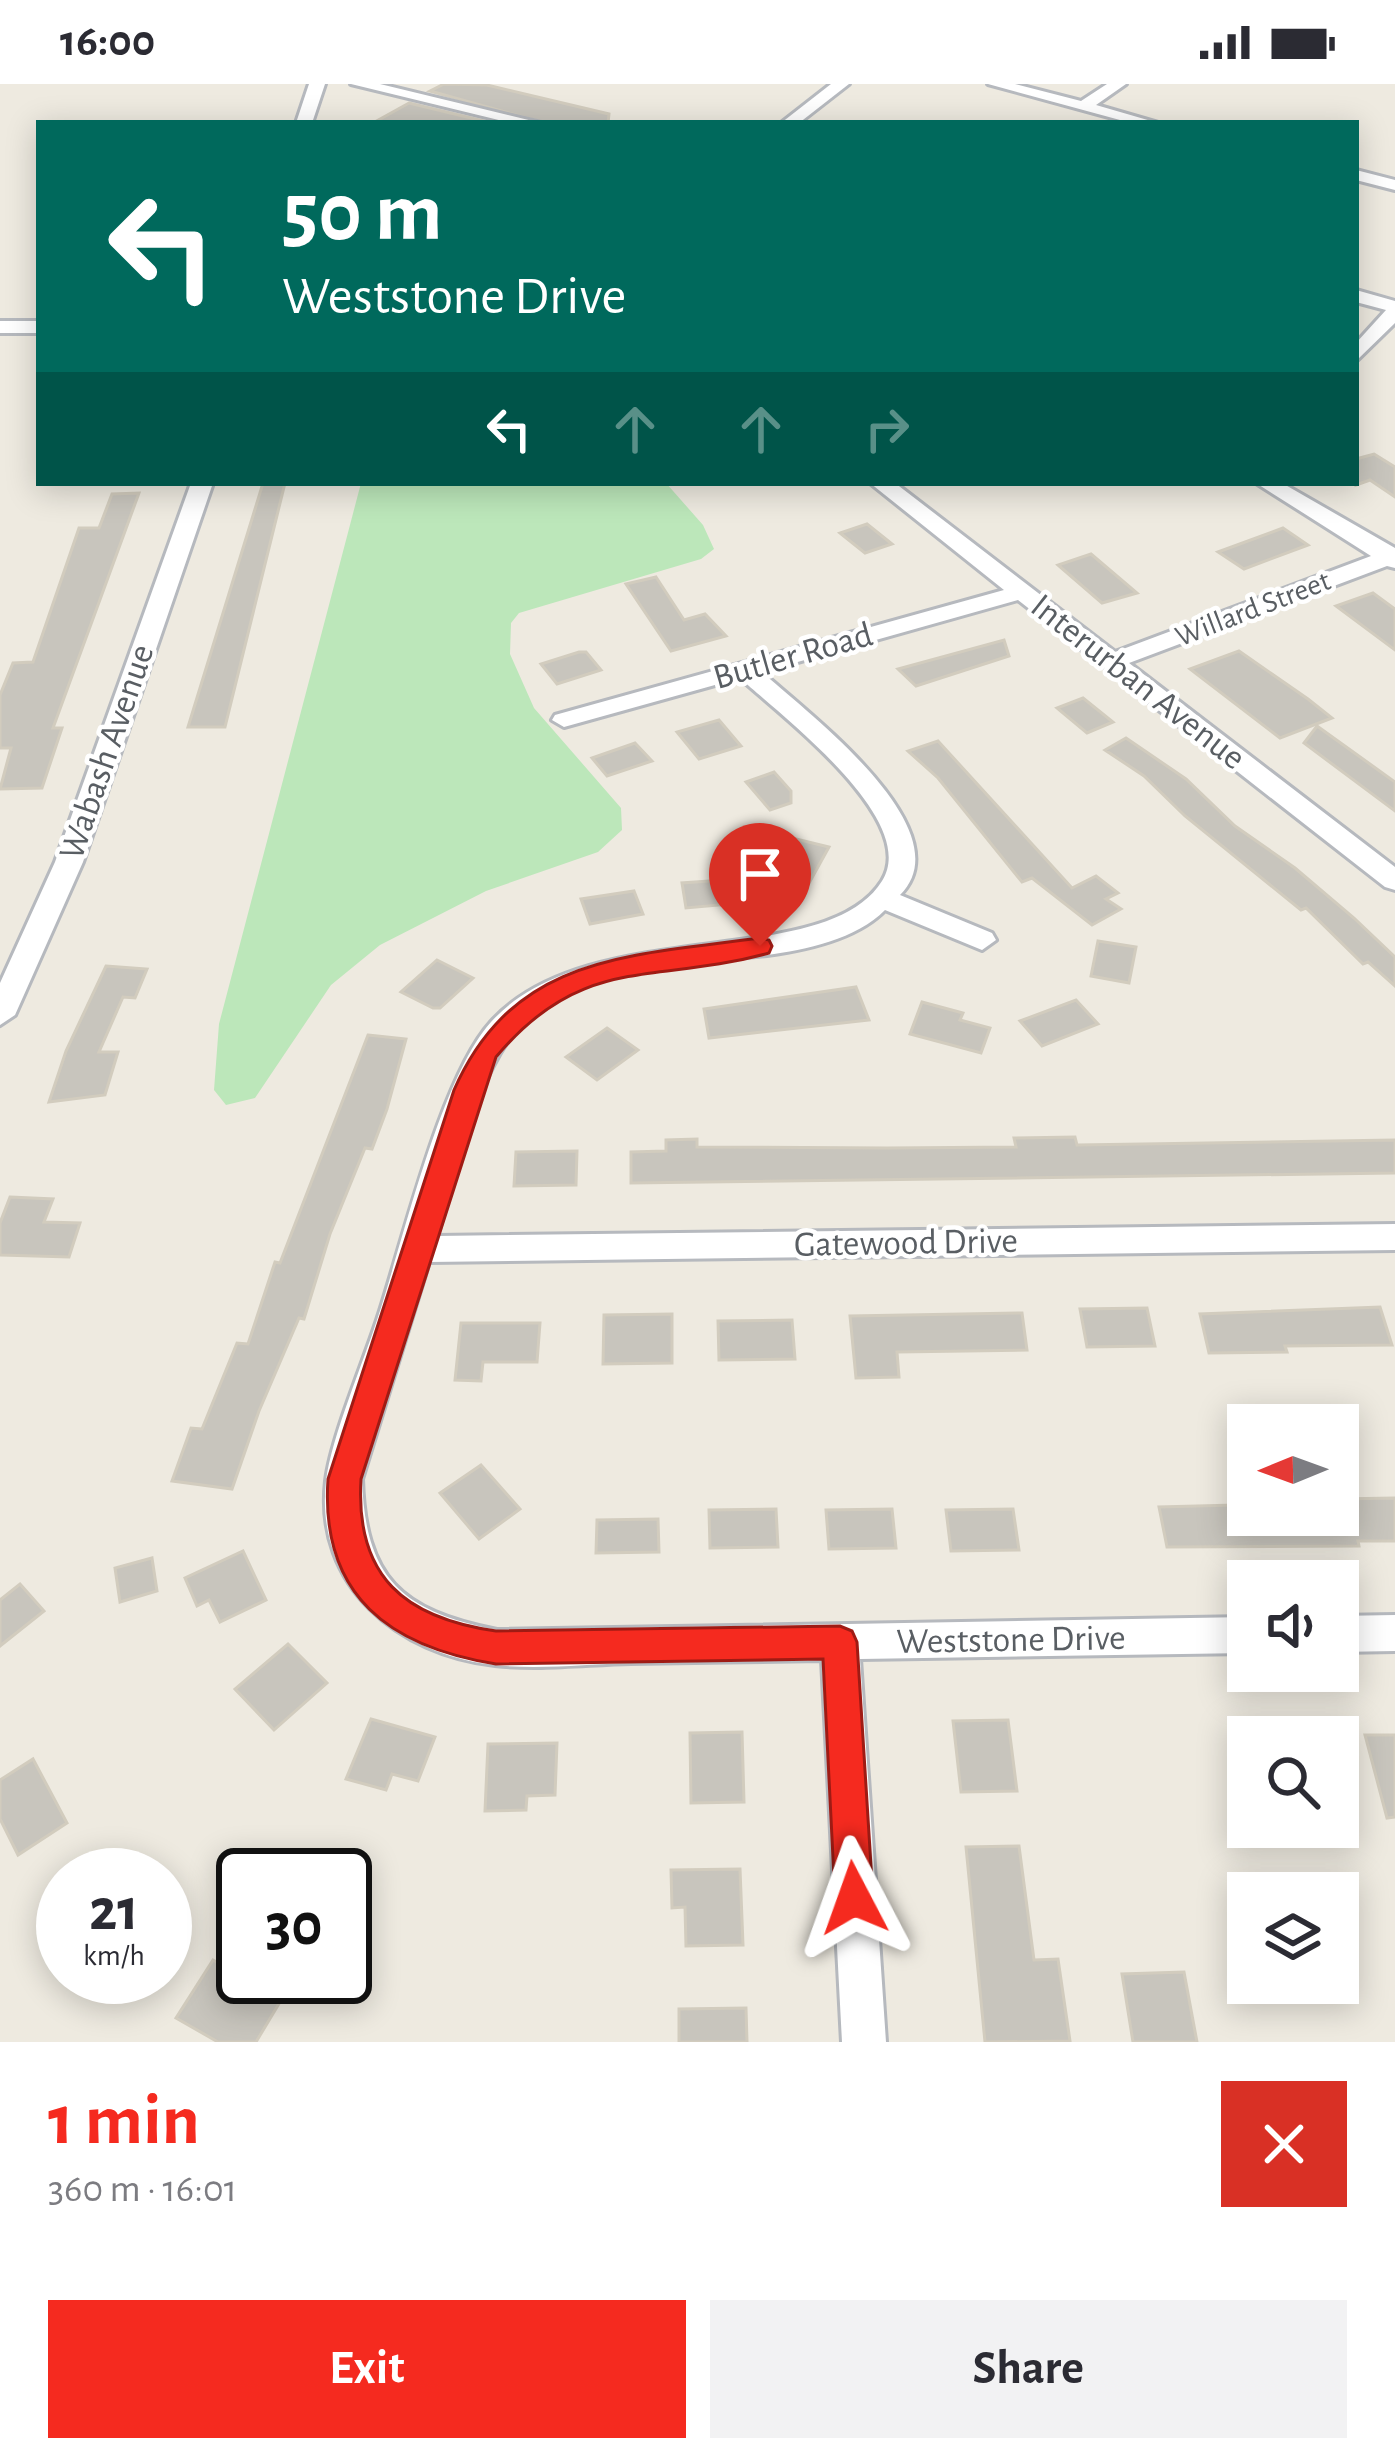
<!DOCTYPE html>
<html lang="en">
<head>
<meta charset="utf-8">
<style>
	:root { --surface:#fff; --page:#f2f2f3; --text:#2b2b33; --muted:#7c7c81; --accent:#f52a1f }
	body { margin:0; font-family:"Alegreya Sans",sans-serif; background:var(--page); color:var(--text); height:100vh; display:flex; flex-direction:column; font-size:45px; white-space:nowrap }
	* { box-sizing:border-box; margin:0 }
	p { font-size:39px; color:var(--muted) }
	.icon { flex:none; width:66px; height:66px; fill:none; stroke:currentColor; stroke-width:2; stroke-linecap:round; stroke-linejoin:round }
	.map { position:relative; height:1958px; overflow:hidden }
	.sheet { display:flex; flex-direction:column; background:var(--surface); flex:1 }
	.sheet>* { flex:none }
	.top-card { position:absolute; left:36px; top:36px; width:1323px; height:366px; border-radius:0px; box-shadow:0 6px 30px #0003; background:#00695c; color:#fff; overflow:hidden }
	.needle { width:78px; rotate:269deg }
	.tools { position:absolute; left:1227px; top:1320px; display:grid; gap:24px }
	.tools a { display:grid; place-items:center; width:132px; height:132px; border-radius:0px; background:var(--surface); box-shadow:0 6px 30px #0003; font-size:60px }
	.speed { position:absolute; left:36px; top:1764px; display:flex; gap:24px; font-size:60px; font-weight:700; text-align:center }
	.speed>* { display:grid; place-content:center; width:156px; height:156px; border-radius:50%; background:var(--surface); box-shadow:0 6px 30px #0003; line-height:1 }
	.speed small { font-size:30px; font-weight:400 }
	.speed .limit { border:6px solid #111; border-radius:18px; background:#fff; color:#111 }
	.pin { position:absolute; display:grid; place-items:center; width:102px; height:102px; color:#fff; margin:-123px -51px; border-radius:50% 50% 50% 0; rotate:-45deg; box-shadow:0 0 12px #0007 }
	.pin .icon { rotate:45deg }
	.me { position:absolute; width:132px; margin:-66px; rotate:356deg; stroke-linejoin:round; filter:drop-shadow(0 0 9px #0008) }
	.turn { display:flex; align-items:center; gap:42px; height:252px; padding:0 48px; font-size:54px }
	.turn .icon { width:156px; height:156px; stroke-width:2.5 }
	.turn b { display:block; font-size:84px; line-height:102px }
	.lanes { display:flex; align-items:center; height:114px; padding:0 48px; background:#0003; justify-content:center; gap:60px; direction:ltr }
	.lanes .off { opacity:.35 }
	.round { display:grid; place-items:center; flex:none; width:126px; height:126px; border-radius:0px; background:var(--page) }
	.head { display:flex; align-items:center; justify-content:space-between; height:204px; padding:0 48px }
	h1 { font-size:72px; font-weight:700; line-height:90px; color:var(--accent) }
	.primary-button { display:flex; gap:24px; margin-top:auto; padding:24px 48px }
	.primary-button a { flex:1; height:138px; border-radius:0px; background:var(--accent); color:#fff; font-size:48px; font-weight:700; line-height:138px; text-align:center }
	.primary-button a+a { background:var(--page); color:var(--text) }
	.status { display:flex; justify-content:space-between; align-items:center; height:84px; padding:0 60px; background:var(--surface); direction:ltr }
	.status svg { height:33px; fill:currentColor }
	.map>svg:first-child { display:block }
</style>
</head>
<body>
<div class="status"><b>16:00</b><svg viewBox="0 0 49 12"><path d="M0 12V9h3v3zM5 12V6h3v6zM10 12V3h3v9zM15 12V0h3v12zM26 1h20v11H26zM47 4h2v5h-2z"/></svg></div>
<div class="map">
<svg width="1395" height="1958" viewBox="0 0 1395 1958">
	<rect width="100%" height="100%" fill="#eeeae0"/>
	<polygon fill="#bce7ba" points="361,399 666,399 703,441 714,465 701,475 519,529 511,539 510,570 534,624 621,724 622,746 598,768 486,807 380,861 331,901 255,1014 226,1021 214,1006 219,940"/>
	<g fill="#c8c5bd" stroke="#d2ccbe" stroke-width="3">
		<polygon points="444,0 487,1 609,30 608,39 545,39 430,7"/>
		<polygon points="409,19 492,39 373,39"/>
		<polygon points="1374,370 1395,383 1395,413 1370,396 1356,401 1356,375"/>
		<polygon points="263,399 285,399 225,643 188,643"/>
		<polygon points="139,409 53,644 62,644 42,704 0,705 11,664 0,664 0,611 13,579 33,578 79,444 99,444 112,410"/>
		<polygon points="867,440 892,460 865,469 840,449"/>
		<polygon points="1283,444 1308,461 1244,485 1218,468"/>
		<polygon points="1091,470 1137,509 1102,519 1058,481"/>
		<polygon points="656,493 684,536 705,530 726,552 671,567 626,500"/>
		<polygon points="1373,509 1395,525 1395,566 1336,522"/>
		<polygon points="1004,556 1009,572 916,602 898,585"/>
		<polygon points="1239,567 1308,615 1332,634 1280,654 1190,585"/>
		<polygon points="579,568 586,568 601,586 557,600 541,580"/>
		<polygon points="1083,614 1113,638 1087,649 1057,624"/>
		<polygon points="719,636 741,662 699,675 677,648"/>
		<polygon points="1317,642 1395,698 1395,727 1304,659"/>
		<polygon points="1126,654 1186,695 1235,742 1295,784 1354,834 1395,873 1395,902 1368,878 1363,880 1306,824 1301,826 1185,732 1144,692 1105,666"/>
		<polygon points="938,657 1072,804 1096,792 1118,809 1106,815 1121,825 1092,841 1032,794 1022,798 938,694 908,667"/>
		<polygon points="635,659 652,677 607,692 592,674"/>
		<polygon points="774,688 791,707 791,719 770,726 746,698"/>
		<polygon points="792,754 829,763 808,801 772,792"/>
		<polygon points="737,795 742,819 686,824 682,799"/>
		<polygon points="634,807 643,830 590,840 581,815"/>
		<polygon points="1098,857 1136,863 1129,899 1091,892"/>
		<polygon points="437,876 473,894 440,924 433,924 401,908"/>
		<polygon points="106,882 147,885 135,914 123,913 99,968 118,968 105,1011 49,1018 66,967"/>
		<polygon points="856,903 869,936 709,954 704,925"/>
		<polygon points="1076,916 1098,940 1042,962 1020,937"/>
		<polygon points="922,918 963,929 960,936 990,944 981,969 910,950"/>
		<polygon points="607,944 638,966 597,996 566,973"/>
		<polygon points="368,951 406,955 387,1025 372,1065 365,1064 330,1150 304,1235 299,1234 259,1327 232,1405 172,1397 191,1344 202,1345 237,1259 248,1260 275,1178 280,1179"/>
		<polygon points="1075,1053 1077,1061 1395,1056 1395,1089 631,1099 631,1068 666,1067 666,1056 697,1055 697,1063 887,1064 1016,1063 1014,1054"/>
		<polygon points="577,1067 576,1101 514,1102 516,1068"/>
		<polygon points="10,1113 53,1115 44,1138 80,1139 69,1173 0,1171 0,1139"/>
		<polygon points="1380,1223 1392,1261 1285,1262 1287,1268 1209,1269 1200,1230"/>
		<polygon points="1147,1224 1155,1262 1087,1263 1080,1225"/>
		<polygon points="1022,1229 1027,1266 897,1268 899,1293 856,1294 850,1232"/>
		<polygon points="672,1230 672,1279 603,1280 604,1231"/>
		<polygon points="792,1236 795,1275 719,1276 718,1237"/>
		<polygon points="461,1239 540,1239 537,1278 483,1278 481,1297 455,1296"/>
		<polygon points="481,1381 520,1425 479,1455 440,1409"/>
		<polygon points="1395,1414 1395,1457 1358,1457 1359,1462 1167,1463 1159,1423 1235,1421 1237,1431 1338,1431 1338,1415"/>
		<polygon points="776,1425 778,1463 710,1464 709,1426"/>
		<polygon points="892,1425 896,1464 829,1465 826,1426"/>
		<polygon points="1013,1425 1019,1466 951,1467 946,1426"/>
		<polygon points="658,1435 659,1468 596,1469 597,1436"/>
		<polygon points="243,1467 266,1516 220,1538 209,1516 197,1522 185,1494"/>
		<polygon points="152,1474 157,1507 120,1518 115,1484"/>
		<polygon points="20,1500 44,1527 0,1562 0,1516"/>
		<polygon points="288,1560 327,1599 274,1646 235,1605"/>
		<polygon points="371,1635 435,1653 418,1697 392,1690 386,1706 346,1695"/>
		<polygon points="1008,1636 1017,1707 961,1708 953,1637"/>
		<polygon points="742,1648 744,1718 691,1719 690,1649"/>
		<polygon points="1365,1651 1395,1651 1395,1733 1387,1734"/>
		<polygon points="557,1659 555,1711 527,1712 526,1726 485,1727 488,1660"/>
		<polygon points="33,1675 67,1739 18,1771 0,1735 0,1696"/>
		<polygon points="1019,1762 1034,1876 1058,1875 1070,1957 985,1958 966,1763"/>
		<polygon points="740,1785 743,1861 686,1862 685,1823 672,1824 671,1786"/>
		<polygon points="213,1876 243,1893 295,1893 256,1958 218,1958 176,1934"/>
		<polygon points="1184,1888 1197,1958 1133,1958 1122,1890"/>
		<polygon points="746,1924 747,1958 679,1958 679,1925"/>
	</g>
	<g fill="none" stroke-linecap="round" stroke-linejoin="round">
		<defs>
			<g id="minor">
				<polygon points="309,0 325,0 312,39 296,39"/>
				<polygon points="351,0 380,0 541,39 511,39"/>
				<polygon points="831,0 849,0 799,39 781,39"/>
				<polygon points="988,0 1015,0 1081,17 1107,0 1126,0 1096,21 1158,39 1131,39"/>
				<polygon points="1356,86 1395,96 1395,106 1356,96"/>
				<polygon points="1356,206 1395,217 1395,239 1356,277 1356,259 1386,226 1356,218"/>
				<rect x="0" y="237" width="39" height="12"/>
				<polygon points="191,399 213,399 83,778 15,931 0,941 0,899 55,778"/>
				<path d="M870,399H895L1115,568L1371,472L1256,399H1282L1395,464V484L1387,482L1129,579L1395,783V806L1385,803L1018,516L762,588C805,627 965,746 900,811L992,849L996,856L982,866L885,826C857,855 805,866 767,871C679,880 550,883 500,969C468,1024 456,1092 437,1152L1395,1140V1166L429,1178L362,1395C365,1494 401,1527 497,1546L1248,1533V1569L860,1575L886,1958H842L822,1576C758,1577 695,1578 631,1579C587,1580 539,1586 495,1581C399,1571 314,1502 326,1397C331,1354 364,1277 378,1233C403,1157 441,993 491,938C588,830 825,888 882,797C921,736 779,630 740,594L564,643L552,636L555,631L1004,506Z"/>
				<polygon points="1395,1531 1395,1567 1338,1568 1338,1532"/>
			</g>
		</defs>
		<use href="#minor" stroke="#b6b9be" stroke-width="6"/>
		<use href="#minor" fill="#fff" fill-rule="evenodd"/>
	</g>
	<path fill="#f52a1f" stroke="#9f1b14" stroke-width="3" d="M760,854L769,856L772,862L769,869C655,901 584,868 496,973L361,1395C355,1493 405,1534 496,1547L840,1542L852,1547L857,1558L873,1814L868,1828L854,1834L841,1828L835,1814L823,1575L496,1580C390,1563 320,1512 328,1395L454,1006C514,870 629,872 760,854Z"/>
	<g text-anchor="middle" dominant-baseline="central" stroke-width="9" stroke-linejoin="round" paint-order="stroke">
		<g font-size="30" fill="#595e63" stroke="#fff">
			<text transform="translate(1253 525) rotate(-21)">Willard Street</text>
		</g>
		<g font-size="36" fill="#595e63" stroke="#fff">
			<text transform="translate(793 572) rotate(-16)">Butler Road</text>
			<text transform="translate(1138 598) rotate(38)">Interurban Avenue</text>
			<text transform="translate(107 668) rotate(-71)">Wabash Avenue</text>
			<text transform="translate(906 1159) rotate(-1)">Gatewood Drive</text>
			<text transform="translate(1011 1556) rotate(-1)">Weststone Drive</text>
		</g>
	</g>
</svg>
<div class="tools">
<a><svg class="needle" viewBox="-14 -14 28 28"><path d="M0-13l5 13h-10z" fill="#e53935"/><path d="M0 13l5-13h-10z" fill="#7c7c81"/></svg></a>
<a><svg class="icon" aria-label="sound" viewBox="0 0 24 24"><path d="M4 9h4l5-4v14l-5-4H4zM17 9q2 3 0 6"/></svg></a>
<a><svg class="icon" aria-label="search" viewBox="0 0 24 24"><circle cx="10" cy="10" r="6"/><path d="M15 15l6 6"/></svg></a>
<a><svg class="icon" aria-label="layers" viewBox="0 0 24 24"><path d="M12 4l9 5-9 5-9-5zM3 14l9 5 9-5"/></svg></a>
</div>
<div class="speed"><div>21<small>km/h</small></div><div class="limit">30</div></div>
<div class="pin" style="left:760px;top:862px;background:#d93025"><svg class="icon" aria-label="arrive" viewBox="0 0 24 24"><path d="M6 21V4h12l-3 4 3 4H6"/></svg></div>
<svg class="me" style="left:854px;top:1814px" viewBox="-20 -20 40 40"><path d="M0-17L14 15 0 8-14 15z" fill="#f52a1f" stroke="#fff" stroke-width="4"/></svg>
<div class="top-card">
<div class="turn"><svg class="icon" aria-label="left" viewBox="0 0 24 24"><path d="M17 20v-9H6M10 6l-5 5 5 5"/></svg><div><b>50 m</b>Weststone Drive</div></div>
<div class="lanes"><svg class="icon" aria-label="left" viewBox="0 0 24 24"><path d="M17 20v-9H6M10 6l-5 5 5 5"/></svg><svg class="icon off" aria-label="ahead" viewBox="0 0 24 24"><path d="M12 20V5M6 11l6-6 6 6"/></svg><svg class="icon off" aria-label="ahead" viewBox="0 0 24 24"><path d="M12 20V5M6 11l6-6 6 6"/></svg><svg class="icon off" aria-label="right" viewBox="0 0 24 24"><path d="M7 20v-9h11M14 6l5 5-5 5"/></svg></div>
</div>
</div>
<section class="sheet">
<div class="head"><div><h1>1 min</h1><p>360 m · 16:01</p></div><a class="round" style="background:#d93025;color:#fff"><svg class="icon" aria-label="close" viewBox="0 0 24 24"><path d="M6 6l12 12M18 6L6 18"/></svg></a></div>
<div class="primary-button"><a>Exit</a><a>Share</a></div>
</section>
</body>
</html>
